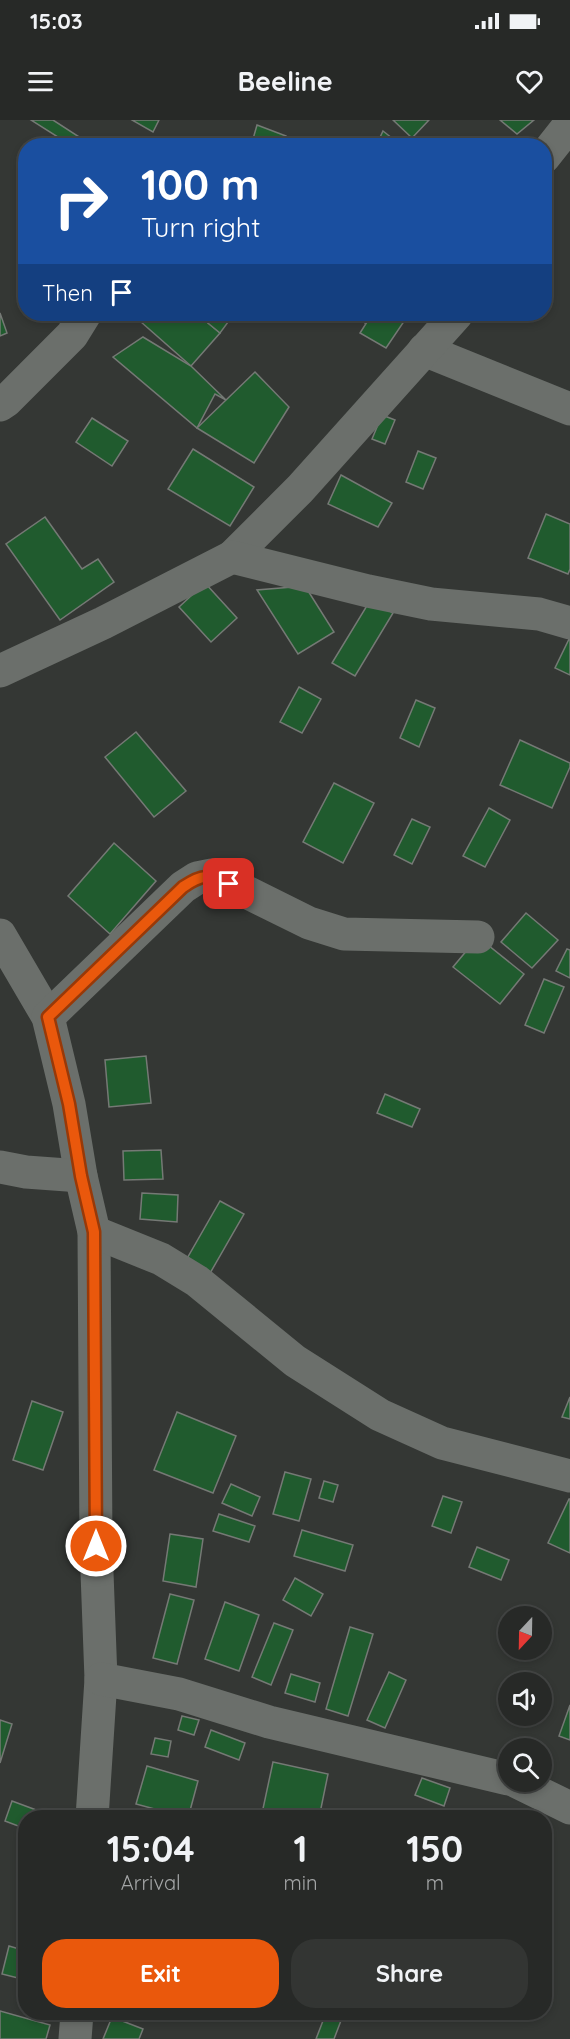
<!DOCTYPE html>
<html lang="en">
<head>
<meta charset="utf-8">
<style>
	:root { --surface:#272927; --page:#333533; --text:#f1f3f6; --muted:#a4a6a7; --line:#434544; --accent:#ea580c }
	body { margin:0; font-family:Quicksand,sans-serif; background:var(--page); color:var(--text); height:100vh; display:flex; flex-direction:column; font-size:22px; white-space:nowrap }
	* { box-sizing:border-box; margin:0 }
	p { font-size:20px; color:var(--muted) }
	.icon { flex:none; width:33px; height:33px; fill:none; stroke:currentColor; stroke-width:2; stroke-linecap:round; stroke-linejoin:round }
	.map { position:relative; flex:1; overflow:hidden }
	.side { position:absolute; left:18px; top:1690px; width:534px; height:210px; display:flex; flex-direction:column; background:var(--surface); border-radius:24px; box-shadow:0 3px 9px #0003,0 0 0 2px var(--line) }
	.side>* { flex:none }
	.guide { position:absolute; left:18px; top:18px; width:534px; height:183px; border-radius:24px; box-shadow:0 3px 9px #0003,0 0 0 2px var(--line); background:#1a4fa0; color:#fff; overflow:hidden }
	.needle { width:39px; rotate:202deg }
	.tools { position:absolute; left:498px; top:1486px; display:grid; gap:12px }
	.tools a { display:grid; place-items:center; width:54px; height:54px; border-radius:50%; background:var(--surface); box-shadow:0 3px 9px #0003,0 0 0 2px var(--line); font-size:30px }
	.pin { position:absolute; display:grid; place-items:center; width:51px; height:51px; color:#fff; margin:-26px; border-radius:12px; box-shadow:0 3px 9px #0006 }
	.me { position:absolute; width:66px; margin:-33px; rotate:0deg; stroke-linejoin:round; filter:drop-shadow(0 0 4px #0008) }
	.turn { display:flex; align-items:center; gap:21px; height:126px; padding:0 24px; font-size:27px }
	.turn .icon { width:78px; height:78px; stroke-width:2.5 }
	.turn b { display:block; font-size:42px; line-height:51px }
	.then { display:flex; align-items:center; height:57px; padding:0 24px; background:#0003; gap:12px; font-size:22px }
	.eta { display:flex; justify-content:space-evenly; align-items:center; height:102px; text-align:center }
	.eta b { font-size:36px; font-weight:700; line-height:42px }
	.button { display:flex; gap:12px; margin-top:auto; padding:12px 24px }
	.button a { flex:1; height:69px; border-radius:24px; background:var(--accent); color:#fff; font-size:24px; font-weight:700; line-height:69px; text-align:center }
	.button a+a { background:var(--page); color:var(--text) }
	.status { display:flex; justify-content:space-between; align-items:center; height:42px; padding:0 30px; background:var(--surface); direction:ltr }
	.status svg { height:16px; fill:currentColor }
	header { display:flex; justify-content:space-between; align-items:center; height:78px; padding:0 24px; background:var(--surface); font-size:27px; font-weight:700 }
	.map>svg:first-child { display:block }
</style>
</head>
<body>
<div class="status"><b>15:03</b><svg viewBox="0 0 49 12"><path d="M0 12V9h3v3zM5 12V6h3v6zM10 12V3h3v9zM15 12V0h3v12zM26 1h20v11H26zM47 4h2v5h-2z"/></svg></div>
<header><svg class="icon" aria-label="menu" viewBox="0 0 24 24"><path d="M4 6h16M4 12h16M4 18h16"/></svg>Beeline<svg class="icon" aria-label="heart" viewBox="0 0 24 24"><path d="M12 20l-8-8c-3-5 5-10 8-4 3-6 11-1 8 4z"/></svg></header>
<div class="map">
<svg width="570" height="1919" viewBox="0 0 570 1919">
	<rect width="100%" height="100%" fill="#343734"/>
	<g fill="#205b2e" stroke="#757975" stroke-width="1.5">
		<polygon points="31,0 53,0 87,22 85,26 72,26"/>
		<polygon points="132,0 159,0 153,12"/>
		<polygon points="393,0 429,0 412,18"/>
		<polygon points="500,0 534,0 517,14"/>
		<polygon points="257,5 286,16 283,26 251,26"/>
		<polygon points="383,11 402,26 376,26"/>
		<polygon points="0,193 7,213 0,216"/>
		<polygon points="132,194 197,194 220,213 191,246"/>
		<polygon points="197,194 234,194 220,213"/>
		<polygon points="356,194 372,194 366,204"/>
		<polygon points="372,194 409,194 386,228 360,213"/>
		<polygon points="143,217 191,246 226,280 215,274 197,308 113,237"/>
		<polygon points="255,252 289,287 254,343 197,308"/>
		<polygon points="382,295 395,300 385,324 372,319"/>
		<polygon points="92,298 128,321 112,346 76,322"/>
		<polygon points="193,329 254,367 230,406 168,369"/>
		<polygon points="418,331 436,338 423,369 406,362"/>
		<polygon points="341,355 392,383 378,407 328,384"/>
		<polygon points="546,394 570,404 570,449 568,454 528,438"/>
		<polygon points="45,397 82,449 98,439 114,462 60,500 6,424"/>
		<polygon points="205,463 237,498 211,522 179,487"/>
		<polygon points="305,466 334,512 298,534 257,470"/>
		<polygon points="371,479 393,493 355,556 332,543"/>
		<polygon points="570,517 570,555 555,548"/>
		<polygon points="299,567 321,579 302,613 280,602"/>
		<polygon points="416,580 435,588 419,627 400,618"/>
		<polygon points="136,612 186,671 154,697 105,637"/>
		<polygon points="520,620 570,643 570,647 552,688 500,665"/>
		<polygon points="334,663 374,683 343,743 303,722"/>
		<polygon points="489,688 510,700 485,747 463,736"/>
		<polygon points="412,699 430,707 412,744 394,735"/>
		<polygon points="114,723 156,761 110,814 68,776"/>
		<polygon points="526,793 558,820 532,848 501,822"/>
		<polygon points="478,817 524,854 500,884 453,847"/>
		<polygon points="567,829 570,830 570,858 556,851"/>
		<polygon points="544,859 564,867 544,913 525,905"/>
		<polygon points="146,936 151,983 109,987 105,940"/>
		<polygon points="385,974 420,989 412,1007 377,993"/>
		<polygon points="161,1030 163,1059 124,1060 123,1031"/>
		<polygon points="142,1073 178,1075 177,1102 140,1099"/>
		<polygon points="220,1081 244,1094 209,1155 185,1142"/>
		<polygon points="570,1277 570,1299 562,1297"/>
		<polygon points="32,1281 63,1292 43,1350 13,1340"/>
		<polygon points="177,1292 236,1316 213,1373 154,1350"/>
		<polygon points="285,1352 311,1359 299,1401 273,1394"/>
		<polygon points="324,1361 338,1365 333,1382 319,1378"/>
		<polygon points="231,1364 260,1377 252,1396 222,1383"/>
		<polygon points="443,1376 462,1382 451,1413 432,1406"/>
		<polygon points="569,1379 570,1379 570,1433 548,1423"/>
		<polygon points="219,1394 255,1406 249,1422 213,1411"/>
		<polygon points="302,1410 353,1425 345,1451 294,1436"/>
		<polygon points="170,1414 203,1419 196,1467 163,1461"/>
		<polygon points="477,1427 509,1440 501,1460 469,1447"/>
		<polygon points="295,1458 323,1474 311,1496 283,1480"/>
		<polygon points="170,1474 194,1480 177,1544 153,1538"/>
		<polygon points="225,1482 259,1495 239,1551 205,1539"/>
		<polygon points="274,1503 293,1510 271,1565 252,1557"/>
		<polygon points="350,1507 373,1514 348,1596 326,1589"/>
		<polygon points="389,1552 406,1560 385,1608 367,1600"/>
		<polygon points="291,1554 320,1563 315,1582 285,1573"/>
		<polygon points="570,1585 570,1620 559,1616"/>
		<polygon points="182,1596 199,1600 194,1615 178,1610"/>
		<polygon points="0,1600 12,1604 0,1643"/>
		<polygon points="211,1610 245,1623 239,1640 205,1627"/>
		<polygon points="155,1618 171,1621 168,1637 151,1634"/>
		<polygon points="273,1642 328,1654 319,1698 261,1698"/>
		<polygon points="147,1646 198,1661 188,1698 136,1684"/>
		<polygon points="422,1658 450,1668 444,1686 415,1675"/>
		<polygon points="12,1681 47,1694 45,1698 26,1698 26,1709 5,1701"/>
		<polygon points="9,1826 26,1831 26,1860 2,1854"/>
		<polygon points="0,1891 50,1905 46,1919 0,1919"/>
		<polygon points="326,1893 342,1898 334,1919 316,1919"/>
		<polygon points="112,1897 143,1909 139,1919 103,1919"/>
	</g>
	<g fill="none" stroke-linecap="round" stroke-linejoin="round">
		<g stroke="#6b6f6b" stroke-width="33">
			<polyline points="544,37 570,4"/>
			<polyline points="424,230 570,289"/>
			<polyline points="0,285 6,281 72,215 85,194"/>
			<polyline points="232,437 300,369 457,194"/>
			<polyline points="0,551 103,503 232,437 368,471 431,484 539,494 570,503"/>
			<polyline points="0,815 48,897 69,984 81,1056 94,1112 96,1426 101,1559 92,1698"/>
			<polyline points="48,897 183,767 197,758 212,755 309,803 344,814 478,817"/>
			<polyline points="0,1047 26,1052 81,1056"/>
			<polyline points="94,1112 161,1139 197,1161 295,1241 380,1295 442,1323 570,1356"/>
			<polyline points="101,1559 179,1574 269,1602 508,1659"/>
			<polyline points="517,1662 570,1688"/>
			<polyline points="75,1919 77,1893"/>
		</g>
	</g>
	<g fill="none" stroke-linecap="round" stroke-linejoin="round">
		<defs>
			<path id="route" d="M96,1426L94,1112L81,1056L69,984L48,897L183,767C202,754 208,754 229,764"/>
		</defs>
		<use href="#route" stroke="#983908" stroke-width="15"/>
		<use href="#route" stroke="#ea580c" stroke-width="10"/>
	</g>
</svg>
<div class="tools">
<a><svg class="needle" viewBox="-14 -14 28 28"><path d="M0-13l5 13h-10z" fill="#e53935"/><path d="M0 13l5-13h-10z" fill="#a4a6a7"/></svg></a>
<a><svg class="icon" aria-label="sound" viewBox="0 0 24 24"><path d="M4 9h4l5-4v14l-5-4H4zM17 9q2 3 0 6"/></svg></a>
<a><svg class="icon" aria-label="search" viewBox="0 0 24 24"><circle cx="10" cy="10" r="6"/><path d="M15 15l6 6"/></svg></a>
</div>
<div class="pin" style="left:229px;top:764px;background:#d93025"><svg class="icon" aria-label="arrive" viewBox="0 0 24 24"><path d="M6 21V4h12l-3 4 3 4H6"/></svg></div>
<svg class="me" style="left:96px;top:1426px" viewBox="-20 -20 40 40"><circle r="17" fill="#ea580c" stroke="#fff" stroke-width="3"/><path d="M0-11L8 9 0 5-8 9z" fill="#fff"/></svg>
<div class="guide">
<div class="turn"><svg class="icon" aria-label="right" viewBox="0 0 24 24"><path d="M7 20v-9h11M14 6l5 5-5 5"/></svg><div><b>100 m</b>Turn right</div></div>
<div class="then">Then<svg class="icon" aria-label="arrive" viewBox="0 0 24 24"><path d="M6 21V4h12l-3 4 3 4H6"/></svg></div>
</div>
<section class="side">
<div class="eta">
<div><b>15:04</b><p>Arrival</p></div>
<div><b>1</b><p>min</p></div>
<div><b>150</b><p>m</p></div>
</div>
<div class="button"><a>Exit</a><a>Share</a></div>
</section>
</div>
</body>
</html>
